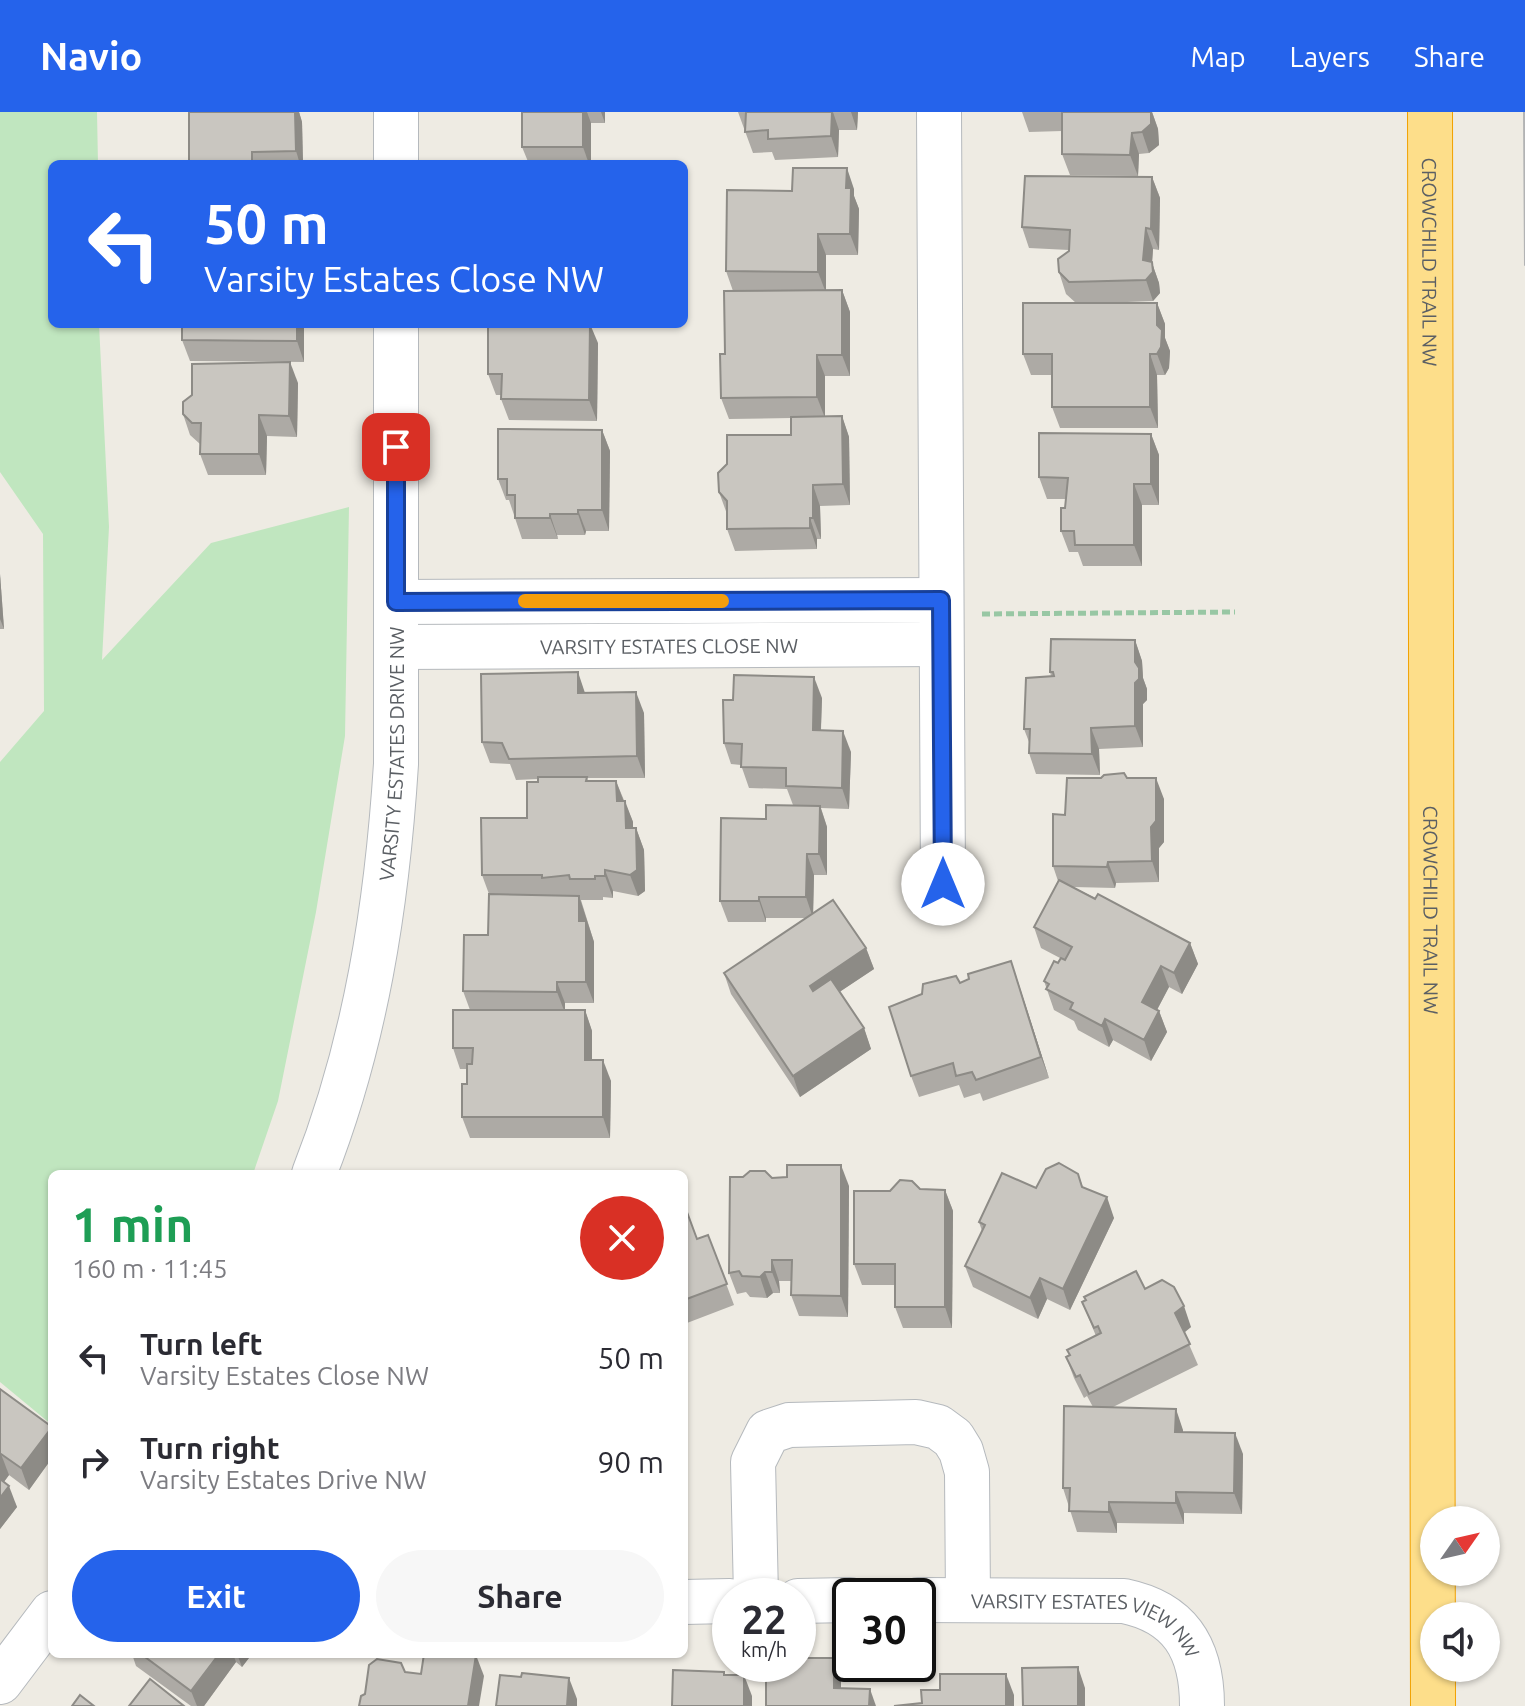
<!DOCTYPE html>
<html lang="en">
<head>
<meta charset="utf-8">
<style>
	:root { --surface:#fff; --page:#f7f7f7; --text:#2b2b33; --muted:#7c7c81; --accent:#2563eb }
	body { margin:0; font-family:Ubuntu,sans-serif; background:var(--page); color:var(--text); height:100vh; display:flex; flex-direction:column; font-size:30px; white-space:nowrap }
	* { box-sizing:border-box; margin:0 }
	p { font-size:26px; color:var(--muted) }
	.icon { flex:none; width:44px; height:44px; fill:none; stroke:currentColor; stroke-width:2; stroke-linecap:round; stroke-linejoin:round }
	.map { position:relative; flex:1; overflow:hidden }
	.drawer { position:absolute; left:48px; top:1058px; width:640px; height:488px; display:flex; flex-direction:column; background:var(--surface); border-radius:12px; box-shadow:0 2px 6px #0004 }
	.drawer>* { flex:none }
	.guide { position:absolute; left:48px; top:48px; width:640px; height:168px; border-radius:12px; box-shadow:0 2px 6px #0004; background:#2563eb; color:#fff; overflow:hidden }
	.needle { width:52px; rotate:56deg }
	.fabs { position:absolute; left:1420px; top:1394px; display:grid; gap:16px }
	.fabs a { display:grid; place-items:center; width:80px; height:80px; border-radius:50%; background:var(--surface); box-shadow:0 2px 6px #0004; font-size:40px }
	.speed { position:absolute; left:712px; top:1466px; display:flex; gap:16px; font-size:40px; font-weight:700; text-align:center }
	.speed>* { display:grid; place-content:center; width:104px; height:104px; border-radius:50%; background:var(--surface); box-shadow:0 2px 6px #0004; line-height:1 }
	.speed small { font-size:20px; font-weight:400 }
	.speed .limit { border:4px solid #111; border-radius:12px; background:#fff; color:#111 }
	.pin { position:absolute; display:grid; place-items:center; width:68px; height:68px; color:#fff; margin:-34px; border-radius:16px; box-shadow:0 4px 12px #0006 }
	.me { position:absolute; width:88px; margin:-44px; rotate:0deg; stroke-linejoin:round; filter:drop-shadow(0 0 6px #0008) }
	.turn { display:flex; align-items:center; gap:28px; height:168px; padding:0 24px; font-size:36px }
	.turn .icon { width:104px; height:104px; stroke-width:2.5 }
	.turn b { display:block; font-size:56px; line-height:68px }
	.round { display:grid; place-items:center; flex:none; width:84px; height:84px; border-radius:42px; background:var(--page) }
	.headline { display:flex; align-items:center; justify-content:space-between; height:136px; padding:0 24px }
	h1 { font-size:48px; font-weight:700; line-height:60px; color:#1e9e55 }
	.action { display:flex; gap:16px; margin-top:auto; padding:16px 24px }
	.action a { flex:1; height:92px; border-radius:48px; background:var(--accent); color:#fff; font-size:32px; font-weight:700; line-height:92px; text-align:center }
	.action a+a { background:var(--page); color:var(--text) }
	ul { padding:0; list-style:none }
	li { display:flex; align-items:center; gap:24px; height:104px; padding:0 24px }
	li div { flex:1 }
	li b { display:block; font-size:30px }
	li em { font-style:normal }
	header { display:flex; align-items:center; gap:48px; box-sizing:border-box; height:112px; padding:0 40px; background:var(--accent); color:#fff }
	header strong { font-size:38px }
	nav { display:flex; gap:44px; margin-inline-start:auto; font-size:28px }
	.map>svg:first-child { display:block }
</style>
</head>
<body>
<header>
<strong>Navio</strong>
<nav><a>Map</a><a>Layers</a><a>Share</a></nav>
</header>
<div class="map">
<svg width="1525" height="1594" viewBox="0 0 1525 1594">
	<rect width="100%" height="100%" fill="#eeebe3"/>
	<polygon fill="#c0e6bf" points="0,0 97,0 98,52 52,52 52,212 99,212 109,415 102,548 211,431 349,395 345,624 316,800 278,989 253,1062 52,1062 52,1313 0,1270 0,650 44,599 43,422 0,360"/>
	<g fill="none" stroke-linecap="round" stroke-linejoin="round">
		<defs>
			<g id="minor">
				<polyline points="396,0 396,52"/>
				<polyline points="939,0 943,772"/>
				<polyline points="396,490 941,488"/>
				<path id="s1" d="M397,535L941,532"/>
				<path id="s2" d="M314,1062C366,930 387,793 396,652V212"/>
				<polyline points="756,1484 753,1350 768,1320 789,1313 916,1310 938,1315 953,1326 961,1339 967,1360 968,1488"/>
				<path id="s3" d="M918,1488L1124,1489C1181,1501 1202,1537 1202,1594"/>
				<polyline points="798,1489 850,1488"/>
				<polyline points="684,1490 730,1489"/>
				<polyline points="0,1570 52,1501"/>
			</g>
			<g id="highway">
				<path id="s4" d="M1430,0L1433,1594"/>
			</g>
		</defs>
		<use href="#minor" stroke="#b5b9bd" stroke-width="46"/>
		<use href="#highway" stroke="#f1a100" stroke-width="46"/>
		<polyline stroke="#98c7a4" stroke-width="5" stroke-dasharray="8 4" stroke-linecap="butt" points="982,502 1235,500"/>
		<use href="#minor" stroke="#fff" stroke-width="44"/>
		<use href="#highway" stroke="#fdde8a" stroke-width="44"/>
		<polyline stroke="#b2b3b4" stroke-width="2" points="1524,0 1525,153"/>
	</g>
	<g fill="#adaaa5">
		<polygon points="189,0 299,0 302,10 303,52 189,52"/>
		<polygon points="522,0 605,0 605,11 591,11 591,52 529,52 522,35"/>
		<polygon points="738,0 858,0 857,18 839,18 838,45 775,48 772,40 753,41"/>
		<polygon points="1022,0 1152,0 1158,17 1159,33 1149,41 1139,42 1138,64 1070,63 1062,42 1062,19 1029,20"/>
		<polygon points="1152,65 1160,86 1159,138 1153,137 1152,151 1159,171 1160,181 1153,189 1102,191 1157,191 1165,212 1165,226 1170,239 1169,256 1165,263 1157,263 1158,316 1060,316 1052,295 1052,263 1031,263 1023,242 1076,191 1066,182 1059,160 1069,138 1029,136 1022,115"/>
		<polygon points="854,77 854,84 859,97 858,143 826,143 826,179 842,178 850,200 850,264 825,264 825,304 842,304 849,325 850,393 820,394 821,427 817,427 817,437 735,439 727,417 727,402 719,380 791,323 791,306 729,307 721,286 725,242 733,179 726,159 792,79"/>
		<polygon points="304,212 304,250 190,249 182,228"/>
		<polygon points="598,231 597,309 509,308 501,287 501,283 496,283 488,262"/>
		<polygon points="298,271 297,325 267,324 266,363 208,363 200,342 200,332 190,323 183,302"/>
		<polygon points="602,318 610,339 609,419 586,419 585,423 557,423 558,427 522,427 509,388 506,388 498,367"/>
		<polygon points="1151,322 1159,343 1159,393 1142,393 1142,454 1083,454 1078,440 1069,440 1061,419 1066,387 1047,387 1039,365"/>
		<polygon points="0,462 4,517 0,517"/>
		<polygon points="1135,528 1142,549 1143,566 1147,577 1147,588 1143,592 1143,635 1099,637 1100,663 1036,662 1029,641 1029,630 1024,617 1051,564 1050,560"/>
		<polygon points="585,581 644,601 645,666 587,666 588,669 616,669 633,710 633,716 636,716 644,738 645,779 638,784 613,779 613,786 603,785 603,788 581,788 594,830 594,891 565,891 565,898 585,898 592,919 592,948 611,969 610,1026 470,1026 462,1005 467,972 467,957 460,957 453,936 470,898 463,879 488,823 489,782 482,763 527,706 538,670 538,667 516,668 510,652 490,651 482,630"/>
		<polygon points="822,586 821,618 851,640 849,697 821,696 827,715 827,763 814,763 813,801 866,836 874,857 839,880 864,916 871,937 800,985 731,882 724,861 806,806 766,806 766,810 728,810 720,789 766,707 793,693 787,677 749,676 741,653 731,652 724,631"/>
		<polygon points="1101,666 1127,666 1164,687 1164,730 1159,736 1159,770 1116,771 1115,776 1073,775 1190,831 1198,852 1182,882 1169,875 1157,898 1159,899 1167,920 1151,949 1113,928 1109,935 1078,918 1074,909 1054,898 1044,869 1060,846 1041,836 1034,815 1058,769 1053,754 1065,703"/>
		<polygon points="1018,870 1049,966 983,989 980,981 964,986 959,973 919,985 911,964 960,871"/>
		<polygon points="1078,1062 1083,1075 1114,1106 1070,1198 1047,1187 1038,1207 973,1175 965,1154 982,1119 979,1110 1036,1076"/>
		<polygon points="772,1066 849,1074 848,1205 799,1204 791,1183 792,1169 779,1169 780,1181 773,1181 767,1186 750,1185 746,1180 737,1182 729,1161"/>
		<polygon points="920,1077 945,1078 953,1099 952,1216 903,1216 895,1195 895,1173 862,1173 854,1152 890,1079"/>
		<polygon points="684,1092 697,1127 708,1123 734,1193 687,1211 684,1203"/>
		<polygon points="1145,1177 1191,1215 1184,1221 1198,1253 1113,1295 1183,1318 1183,1320 1243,1342 1242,1402 1184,1401 1184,1412 1117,1411 1117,1421 1077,1420 1063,1376 1093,1295 1087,1284 1084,1286 1074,1266 1066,1245 1069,1243 1067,1238 1096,1224 1082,1190"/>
		<polygon points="0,1277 52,1316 52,1346 29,1378 9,1363 4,1370 17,1395 0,1417"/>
		<polygon points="132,1542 252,1542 242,1555 236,1550 204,1594 191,1594 136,1554"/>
	</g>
	<g fill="#8d8b86">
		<polygon points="295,0 299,0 302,10 303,52 300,52 296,39"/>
		<polygon points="583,0 587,0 591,11 591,52 589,52 583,35"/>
		<polygon points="601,0 605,0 605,11"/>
		<polygon points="832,0 833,0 839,18 838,45 831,24"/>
		<polygon points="851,0 858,0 857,18"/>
		<polygon points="1149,0 1152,0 1158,17 1159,33 1149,41 1142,20"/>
		<polygon points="1132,21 1139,42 1138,64 1130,43"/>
		<polygon points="847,56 854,77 854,84 859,97 858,143 850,122 846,76"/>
		<polygon points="1152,65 1160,86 1159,138 1151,117"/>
		<polygon points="1146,116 1153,137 1152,151 1159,171 1160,181 1153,189 1146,168 1143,148"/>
		<polygon points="818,122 826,143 826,181 818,160"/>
		<polygon points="842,178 850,200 850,264 842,243"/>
		<polygon points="1157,191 1165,212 1165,226 1170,239 1169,256 1165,263 1157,242"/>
		<polygon points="297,212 304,212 304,250 297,229"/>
		<polygon points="590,212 598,231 597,309 589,288"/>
		<polygon points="1150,242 1157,263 1158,316 1150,295"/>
		<polygon points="817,243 825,264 825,306 817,285"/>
		<polygon points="290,250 298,271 297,325 289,304"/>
		<polygon points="259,303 267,324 266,363 259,342"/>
		<polygon points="842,304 849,325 850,393 843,372"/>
		<polygon points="602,318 610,339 609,419 602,398"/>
		<polygon points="1151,322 1159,343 1159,393 1151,372"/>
		<polygon points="1134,372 1142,393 1142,454 1134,433"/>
		<polygon points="813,373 820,394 821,427 813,406"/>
		<polygon points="578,398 586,419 585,423 578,402"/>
		<polygon points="550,402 557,423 558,427 550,406"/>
		<polygon points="810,406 817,427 817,437 810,416"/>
		<polygon points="0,462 4,517 0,507"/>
		<polygon points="1135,528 1142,549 1143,566 1147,577 1147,588 1143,592 1143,635 1135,614"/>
		<polygon points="578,560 585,581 578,581"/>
		<polygon points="814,565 822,586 820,639 813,618"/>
		<polygon points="636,580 644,601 645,666 637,644"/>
		<polygon points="1091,616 1099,637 1100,663 1092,642"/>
		<polygon points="843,619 851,640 849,697 842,676"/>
		<polygon points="1156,666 1164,687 1164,730 1159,736 1159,770 1152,749 1151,715"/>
		<polygon points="616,669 624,690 617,689"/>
		<polygon points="625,689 633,710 633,737 626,716"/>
		<polygon points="820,694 827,715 827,763 819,742"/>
		<polygon points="636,716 644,738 645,779 638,784 630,763"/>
		<polygon points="807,742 814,763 813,806 806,785"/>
		<polygon points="1108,750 1116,771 1115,776 1107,755"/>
		<polygon points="605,758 613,779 613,786 605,764"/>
		<polygon points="579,784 594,830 594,891 586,870 579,809"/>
		<polygon points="759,785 766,806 766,810 759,789"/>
		<polygon points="1190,831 1198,852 1182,882 1174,861"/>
		<polygon points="866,836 874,857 817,895 810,874"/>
		<polygon points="1011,849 1018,870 1049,966 1041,945"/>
		<polygon points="1161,854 1169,875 1150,911 1142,890"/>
		<polygon points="557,870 565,891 565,901 557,880"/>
		<polygon points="585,898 592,919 592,969 585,948"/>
		<polygon points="1159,899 1167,920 1151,949 1144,928"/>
		<polygon points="1105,907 1113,928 1109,935 1102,914"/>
		<polygon points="864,916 871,937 800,985 793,964"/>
		<polygon points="603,948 611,969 610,1026 603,1005"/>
		<polygon points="841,1053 849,1074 848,1205 841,1184"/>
		<polygon points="945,1078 953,1099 952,1216 945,1195"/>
		<polygon points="1107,1085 1114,1106 1070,1198 1063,1177"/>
		<polygon points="772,1148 779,1169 780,1181 772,1160"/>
		<polygon points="765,1160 773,1181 767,1186 760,1165"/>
		<polygon points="1040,1166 1047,1187 1038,1207 1030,1186"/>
		<polygon points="1184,1194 1191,1215 1182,1222 1175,1201"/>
		<polygon points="1176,1297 1183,1318 1183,1341 1175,1320"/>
		<polygon points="52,1315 52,1346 29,1378 21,1356"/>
		<polygon points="1235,1321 1243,1342 1242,1402 1234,1381"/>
		<polygon points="1,1342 9,1363 0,1375 0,1343"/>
		<polygon points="9,1374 17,1395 0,1417 0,1386"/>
		<polygon points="1176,1380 1184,1401 1184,1412 1176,1391"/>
		<polygon points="1109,1390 1117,1411 1117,1421 1109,1400"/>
		<polygon points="219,1542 233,1542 236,1550 204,1594 197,1594 191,1579"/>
		<polygon points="237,1542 252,1542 242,1555"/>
		<polygon points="476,1543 484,1564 479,1594 468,1594"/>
		<polygon points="834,1546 841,1567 841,1594 834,1576"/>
		<polygon points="1078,1555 1085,1576 1085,1594 1078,1594"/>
		<polygon points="1006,1562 1014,1583 1014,1594 1006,1594"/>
		<polygon points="744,1563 752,1584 752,1594 744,1594"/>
		<polygon points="569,1566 577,1587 577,1594 567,1594"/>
		<polygon points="870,1577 876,1594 869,1594"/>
	</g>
	<g fill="#c9c6c0" stroke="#8d8b86" stroke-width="2">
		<polygon points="189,0 295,0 296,39 252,40 252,51 291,50 291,52 189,52"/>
		<rect x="522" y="0" width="61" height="35"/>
		<polygon points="746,0 832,0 831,24 768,27 768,18 745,20"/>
		<polygon points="1062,0 1151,0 1151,12 1142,20 1132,21 1130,43 1062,42"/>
		<polygon points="793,56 847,56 846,76 851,76 850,122 818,122 818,160 726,159 727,78 792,79"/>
		<polygon points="1025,64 1152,65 1151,117 1146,116 1143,148 1152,150 1153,160 1146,168 1069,170 1059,160 1058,147 1069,139 1070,118 1022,115"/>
		<polygon points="842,178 842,243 817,243 817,285 721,286 720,242 725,242 724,179"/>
		<polygon points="1023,191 1157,191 1157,213 1162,218 1161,235 1157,242 1150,242 1150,295 1052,295 1052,242 1023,242"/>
		<polygon points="182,212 297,212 297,229 182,228"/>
		<polygon points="488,212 590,212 589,288 501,287 502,262 488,262"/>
		<polygon points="290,250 289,304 259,303 259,342 200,342 201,311 192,311 183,302 183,290 192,283 192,252"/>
		<polygon points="842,304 843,372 813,373 813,406 810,406 810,416 727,417 727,389 719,380 718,361 727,352 727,323 791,323 791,305"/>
		<polygon points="498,317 602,318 602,398 578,398 578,402 550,402 550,406 515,406 515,383 507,383 507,367 498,367"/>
		<polygon points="1039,321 1151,322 1151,372 1134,372 1134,433 1075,433 1074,419 1061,419 1061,396 1065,396 1068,366 1039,365"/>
		<polygon points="1051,527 1135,528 1135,550 1139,556 1139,567 1135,571 1135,614 1091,616 1092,642 1029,641 1030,617 1024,617 1026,566 1054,564 1053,560 1050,560"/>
		<polygon points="578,560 578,581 636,580 637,644 509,647 502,631 482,630 481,562"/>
		<polygon points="734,563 814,565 813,618 843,619 842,676 786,674 786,656 741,655 742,632 724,631 723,588 733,588"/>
		<polygon points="1124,661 1127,666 1156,666 1156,709 1151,715 1152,749 1108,750 1107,755 1053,754 1053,702 1065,703 1067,666 1101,666 1104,663"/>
		<polygon points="538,665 587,665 586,669 616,669 617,689 625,689 626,716 636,716 637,758 630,763 605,758 605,764 595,764 595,767 570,767 569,763 542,766 542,763 482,763 481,706 527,706 527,670 538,670"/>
		<polygon points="766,693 820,694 819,742 807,742 806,785 759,785 759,789 720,789 721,706 766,707"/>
		<polygon points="1059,768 1095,787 1098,782 1190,831 1174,861 1161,854 1142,890 1159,899 1144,928 1105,907 1102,914 1070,897 1073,891 1046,877 1049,872 1044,869 1054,849 1058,851 1061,846 1065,848 1072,835 1034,815"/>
		<polygon points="489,782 579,784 579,809 586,809 586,870 557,870 557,880 463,879 464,823 488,823"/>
		<polygon points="833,788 866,836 810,874 813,879 831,867 864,916 793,964 724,861"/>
		<polygon points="1011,849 1041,945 976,968 972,960 956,964 953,951 911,964 889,895 922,882 923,872 956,864 960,871 969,867 968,862"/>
		<polygon points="453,898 585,898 585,948 603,948 603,1005 462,1005 462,972 467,972 467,952 472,952 473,936 453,936"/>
		<polygon points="1059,1051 1078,1062 1082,1075 1107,1085 1063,1177 1040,1166 1030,1186 965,1154 985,1113 979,1110 1002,1061 1036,1076 1046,1057"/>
		<polygon points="787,1053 841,1053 841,1184 791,1183 792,1148 772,1148 772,1160 765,1160 760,1165 742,1164 739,1159 729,1161 730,1065 743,1065 750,1059 765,1059 772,1066 787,1065"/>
		<polygon points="900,1068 912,1069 920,1077 945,1078 945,1195 895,1195 895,1152 854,1152 854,1079 890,1079"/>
		<polygon points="684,1092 697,1127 708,1123 727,1172 684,1188"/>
		<polygon points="1136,1159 1145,1177 1162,1168 1174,1175 1184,1194 1175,1201 1190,1232 1089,1282 1080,1263 1076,1265 1066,1245 1070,1243 1067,1238 1101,1221 1098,1214 1094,1216 1082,1190 1086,1188 1084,1185"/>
		<polygon points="0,1277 52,1315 21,1356 1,1342 0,1343"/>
		<polygon points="1064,1294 1176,1297 1175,1320 1235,1321 1234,1381 1176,1380 1176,1391 1109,1390 1109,1400 1069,1399 1070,1376 1063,1376"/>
		<polygon points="0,1367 9,1374 0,1386"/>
		<polygon points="141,1542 219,1542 191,1579"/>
		<polygon points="424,1542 476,1543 468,1594 359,1594 361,1584 365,1582 369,1553 377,1547 401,1551 405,1560 421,1562"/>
		<polygon points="798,1546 834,1546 834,1576 870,1577 869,1594 766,1594 766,1552 798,1552"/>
		<polygon points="1078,1555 1078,1594 1023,1594 1022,1556"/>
		<polygon points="673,1558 724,1560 724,1563 744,1563 744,1594 672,1594"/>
		<polygon points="522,1561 569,1566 567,1594 496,1594 500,1563 521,1565"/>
		<polygon points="940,1562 1006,1562 1006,1594 894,1594 922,1591 921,1578 940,1578"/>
		<polygon points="150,1567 184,1594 129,1594"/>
		<polygon points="80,1583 94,1594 72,1594"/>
	</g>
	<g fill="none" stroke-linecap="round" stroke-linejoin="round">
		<defs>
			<polyline id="route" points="396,335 396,490 941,488 943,772"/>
		</defs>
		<use href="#route" stroke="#184099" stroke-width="20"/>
		<use href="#route" stroke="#2563eb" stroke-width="14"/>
		<polyline stroke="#f59e0b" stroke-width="14" points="525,489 722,489"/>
	</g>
	<g text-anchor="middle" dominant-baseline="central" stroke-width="7" stroke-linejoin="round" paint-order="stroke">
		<g font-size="20" fill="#5b5f64" stroke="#fff">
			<text stroke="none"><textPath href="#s4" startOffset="150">CROWCHILD TRAIL NW</textPath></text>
			<text stroke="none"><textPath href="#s1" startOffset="272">VARSITY ESTATES CLOSE NW</textPath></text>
			<text stroke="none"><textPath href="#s2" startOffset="430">VARSITY ESTATES DRIVE NW</textPath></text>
			<text stroke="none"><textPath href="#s4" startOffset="798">CROWCHILD TRAIL NW</textPath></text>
			<text stroke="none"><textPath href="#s3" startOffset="176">VARSITY ESTATES VIEW NW</textPath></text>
		</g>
	</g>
</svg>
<div class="fabs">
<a><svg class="needle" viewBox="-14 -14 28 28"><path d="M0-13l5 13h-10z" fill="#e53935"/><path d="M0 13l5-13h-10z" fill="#7c7c81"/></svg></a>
<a><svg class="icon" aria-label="sound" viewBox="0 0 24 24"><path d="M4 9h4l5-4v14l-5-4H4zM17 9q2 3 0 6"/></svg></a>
</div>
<div class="speed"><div>22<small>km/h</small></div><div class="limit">30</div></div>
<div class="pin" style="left:396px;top:335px;background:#d93025"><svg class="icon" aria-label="arrive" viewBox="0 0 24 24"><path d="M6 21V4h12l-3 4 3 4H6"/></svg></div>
<svg class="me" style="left:943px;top:772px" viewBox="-20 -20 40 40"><circle r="19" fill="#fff"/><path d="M0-13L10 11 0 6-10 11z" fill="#2563eb"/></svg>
<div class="guide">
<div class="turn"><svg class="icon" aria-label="left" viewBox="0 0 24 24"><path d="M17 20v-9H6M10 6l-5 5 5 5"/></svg><div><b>50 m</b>Varsity Estates Close NW</div></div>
</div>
<section class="drawer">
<div class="headline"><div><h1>1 min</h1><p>160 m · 11:45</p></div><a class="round" style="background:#d93025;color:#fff"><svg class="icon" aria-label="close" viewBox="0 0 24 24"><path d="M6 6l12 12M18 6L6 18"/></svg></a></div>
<ul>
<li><svg class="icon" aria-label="left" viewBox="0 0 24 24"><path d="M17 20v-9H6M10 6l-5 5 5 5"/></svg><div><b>Turn left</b><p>Varsity Estates Close NW</p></div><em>50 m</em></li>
<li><svg class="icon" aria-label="right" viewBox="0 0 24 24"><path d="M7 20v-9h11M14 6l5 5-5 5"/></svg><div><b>Turn right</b><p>Varsity Estates Drive NW</p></div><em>90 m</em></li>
</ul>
<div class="action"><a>Exit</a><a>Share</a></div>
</section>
</div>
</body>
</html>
